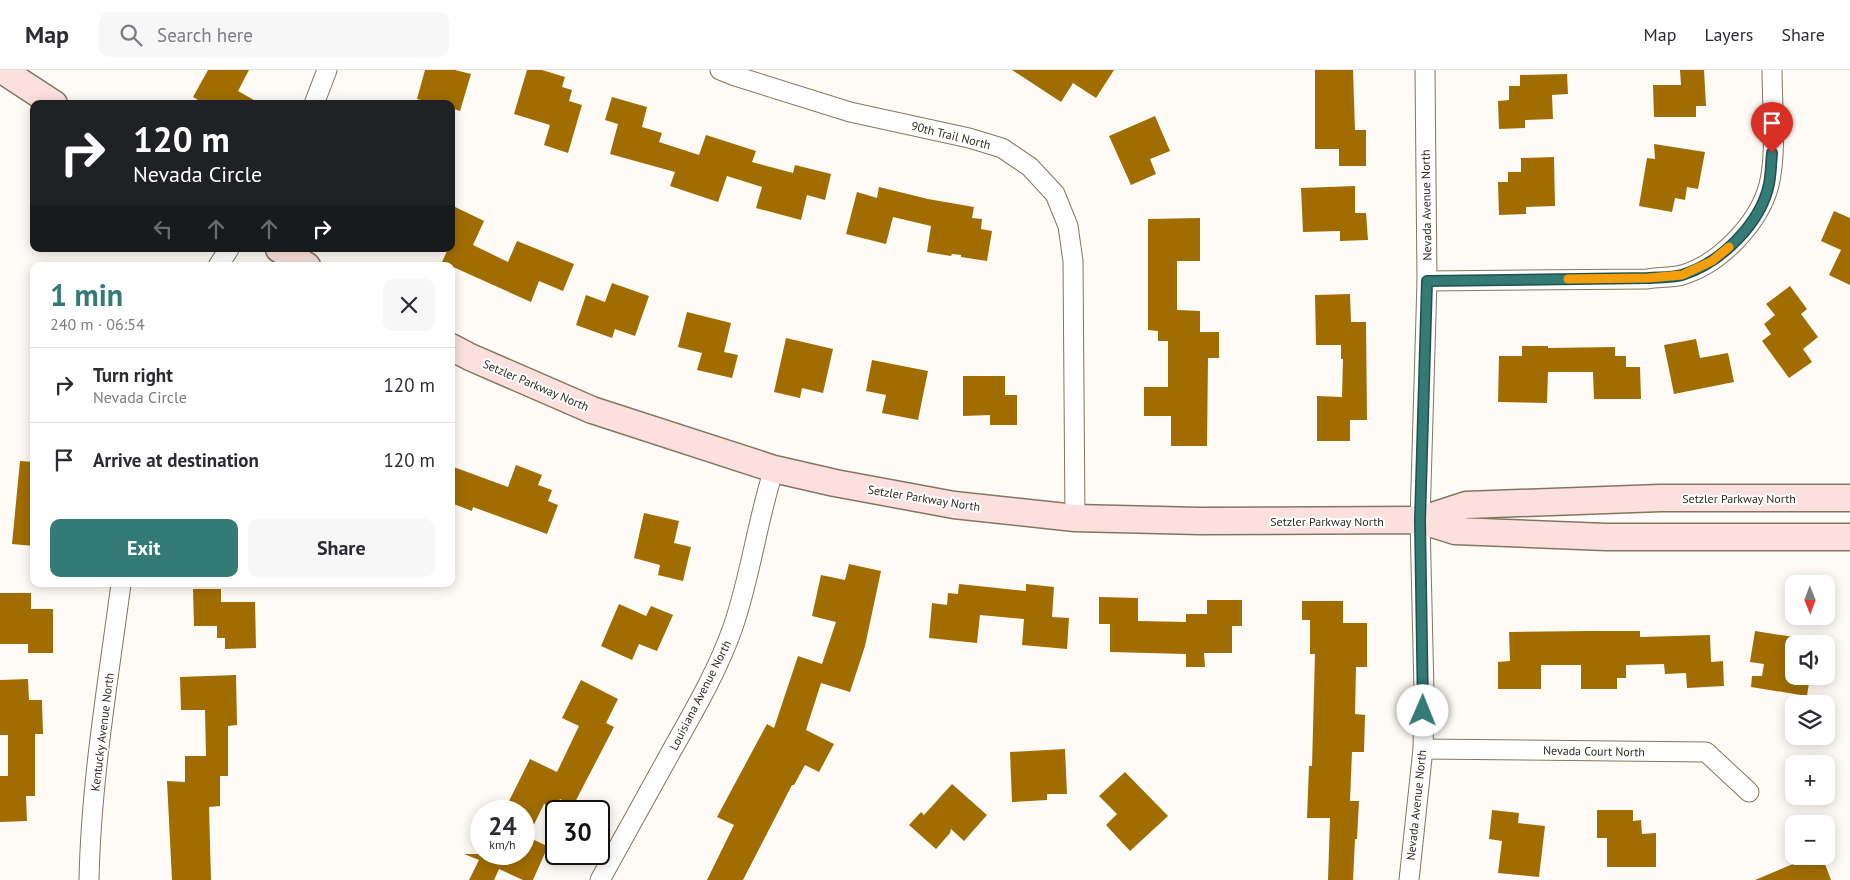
<!DOCTYPE html>
<html lang="en">
<head>
<meta charset="utf-8">
<style>
	:root { --surface:#fff; --page:#f7f7f7; --text:#2b2b33; --muted:#7c7c81; --line:#e1e1e2; --accent:#337b74 }
	body { margin:0; font-family:"PT Sans",sans-serif; background:var(--page); color:var(--text); height:100vh; display:flex; flex-direction:column; font-size:19px; white-space:nowrap }
	* { box-sizing:border-box; margin:0 }
	p { font-size:16px; color:var(--muted) }
	.icon { flex:none; width:28px; height:28px; fill:none; stroke:currentColor; stroke-width:2; stroke-linecap:round; stroke-linejoin:round }
	.map { position:relative; flex:1; overflow:hidden }
	.sheet { position:absolute; left:30px; top:192px; width:425px; height:325px; display:flex; flex-direction:column; background:var(--surface); border-radius:10px; box-shadow:0 2px 12px #0003 }
	.sheet>* { flex:none }
	.banner { position:absolute; left:30px; top:30px; width:425px; height:152px; border-radius:10px; box-shadow:0 2px 12px #0003; background:#202124; color:#fff; overflow:hidden }
	.needle { width:32px; rotate:179deg }
	.controls { position:absolute; left:1785px; top:505px; display:grid; gap:10px }
	.controls a { display:grid; place-items:center; width:50px; height:50px; border-radius:10px; background:var(--surface); box-shadow:0 2px 12px #0003; font-size:25px }
	.speed { position:absolute; left:470px; top:730px; display:flex; gap:10px; font-size:25px; font-weight:700; text-align:center }
	.speed>* { display:grid; place-content:center; width:65px; height:65px; border-radius:50%; background:var(--surface); box-shadow:0 2px 12px #0003; line-height:1 }
	.speed small { font-size:12px; font-weight:400 }
	.speed .limit { border:2px solid #111; border-radius:8px; background:#fff; color:#111 }
	.pin { position:absolute; display:grid; place-items:center; width:42px; height:42px; color:#fff; margin:-51px -21px; border-radius:50% 50% 50% 0; rotate:-45deg; box-shadow:0 0 5px #0007 }
	.pin .icon { rotate:45deg }
	.me { position:absolute; width:55px; margin:-28px; rotate:1deg; stroke-linejoin:round; filter:drop-shadow(0 0 4px #0008) }
	.turn { display:flex; align-items:center; gap:18px; height:105px; padding:0 20px; font-size:22px }
	.turn .icon { width:65px; height:65px; stroke-width:2.5 }
	.turn b { display:block; font-size:35px; line-height:42px }
	.lanes { display:flex; align-items:center; height:48px; padding:0 20px; background:#0003; justify-content:center; gap:25px; direction:ltr }
	.lanes .off { opacity:.35 }
	.round { display:grid; place-items:center; flex:none; width:52px; height:52px; border-radius:10px; background:var(--page) }
	.headline { display:flex; align-items:center; justify-content:space-between; height:85px; padding:0 20px }
	h1 { font-size:30px; font-weight:700; line-height:38px; color:var(--accent) }
	.cta { display:flex; gap:10px; margin-top:auto; padding:10px 20px }
	.cta a { flex:1; height:58px; border-radius:10px; background:var(--accent); color:#fff; font-size:20px; font-weight:700; line-height:58px; text-align:center }
	.cta a+a { background:var(--page); color:var(--text) }
	ul { padding:0; list-style:none }
	li { display:flex; align-items:center; gap:15px; height:75px; padding:0 20px; border-top:1px solid var(--line) }
	li div { flex:1 }
	li b { display:block; font-size:19px }
	li em { font-style:normal }
	header { display:flex; align-items:center; gap:30px; box-sizing:border-box; height:70px; padding:0 25px; background:var(--surface); border-bottom:1px solid var(--line) }
	header strong { font-size:24px }
	nav { display:flex; gap:28px; margin-inline-start:auto; font-size:18px }
	.search { width:350px; height:45px; background:var(--page); display:flex; align-items:center; gap:12px; box-sizing:border-box; padding:0 18px; border-radius:10px; color:var(--muted); font-size:19px }
	.map>svg:first-child { display:block }
</style>
</head>
<body>
<header>
<strong>Map</strong>
<div class="search"><svg class="icon" aria-label="search" viewBox="0 0 24 24"><circle cx="10" cy="10" r="6"/><path d="M15 15l6 6"/></svg>Search here</div>
<nav><a>Map</a><a>Layers</a><a>Share</a></nav>
</header>
<div class="map">
<svg width="1850" height="810" viewBox="0 0 1850 810">
	<rect width="100%" height="100%" fill="#fefbf6"/>
	<g fill="#a16d01">
		<polygon points="208,0 249,0 238,21 261,34 205,34 193,27"/>
		<polygon points="425,0 455,0 471,4 460,41 451,38 451,34 436,34 417,29"/>
		<polygon points="527,0 542,0 565,7 562,17 572,20 569,31 582,35 568,83 544,75 550,55 514,44"/>
		<polygon points="1012,0 1114,0 1096,28 1073,13 1061,32"/>
		<polygon points="1315,0 1353,0 1355,60 1366,60 1366,96 1339,96 1339,79 1315,79"/>
		<polygon points="1680,0 1704,0 1706,36 1696,36 1696,47 1654,47 1653,15 1681,15"/>
		<polygon points="1567,4 1568,24 1552,25 1553,49 1525,50 1525,58 1499,59 1498,31 1509,30 1509,16 1520,16 1520,5"/>
		<polygon points="612,27 647,37 642,57 662,63 659,72 699,85 706,65 756,81 752,92 793,103 795,95 831,104 825,130 807,125 801,150 756,138 762,117 727,106 718,132 670,116 675,102 610,84 618,54 605,50"/>
		<polygon points="1155,46 1170,81 1150,89 1156,104 1131,115 1109,66"/>
		<polygon points="1654,74 1705,82 1698,119 1687,117 1685,130 1675,128 1672,142 1639,136 1647,88 1655,89"/>
		<polygon points="1554,87 1555,136 1526,137 1526,144 1499,145 1498,112 1508,112 1508,102 1521,102 1521,88"/>
		<polygon points="1355,116 1355,143 1366,143 1368,170 1340,171 1340,161 1303,162 1301,118"/>
		<polygon points="879,117 928,129 974,137 972,148 982,149 981,159 992,161 987,191 961,187 961,185 952,184 951,186 927,182 931,156 893,147 886,174 846,164 857,122 877,128"/>
		<polygon points="451,135 484,151 473,175 508,192 517,171 574,194 563,221 539,211 531,232 442,192 448,179 451,179"/>
		<polygon points="1834,141 1850,148 1850,215 1829,205 1841,180 1821,171"/>
		<polygon points="1200,148 1200,191 1177,191 1177,240 1200,241 1200,262 1219,262 1219,288 1208,288 1207,376 1171,376 1171,346 1144,346 1144,317 1168,317 1168,271 1158,271 1158,261 1148,260 1148,149"/>
		<polygon points="612,213 649,226 635,266 615,259 612,268 576,255 586,225 605,232"/>
		<polygon points="1790,216 1807,239 1801,244 1818,267 1803,279 1812,292 1789,308 1762,271 1771,264 1764,254 1775,245 1766,234"/>
		<polygon points="1350,224 1351,252 1366,252 1367,350 1350,350 1350,371 1317,371 1317,326 1342,327 1343,289 1341,289 1341,275 1316,275 1315,225"/>
		<polygon points="687,242 731,253 724,282 738,285 732,308 697,300 702,283 678,277"/>
		<polygon points="786,268 833,279 823,323 802,318 800,328 774,322"/>
		<polygon points="1696,269 1700,288 1728,283 1734,312 1674,324 1664,275"/>
		<polygon points="1522,276 1548,276 1548,278 1615,277 1615,286 1626,286 1626,297 1640,297 1641,329 1594,329 1593,302 1548,302 1547,333 1498,332 1499,286 1522,286"/>
		<polygon points="872,290 928,301 918,350 882,343 886,325 866,321"/>
		<polygon points="963,306 1005,306 1005,325 1017,325 1017,355 990,355 990,345 963,346"/>
		<polygon points="20,391 34,392 34,476 12,474"/>
		<polygon points="516,395 542,405 538,415 552,420 548,431 558,435 547,464 473,437 472,441 451,433 451,396 508,417"/>
		<polygon points="644,443 679,451 674,473 691,477 683,511 658,505 660,495 634,488"/>
		<polygon points="849,494 881,501 865,576 850,622 821,613 806,660 834,674 819,702 805,695 794,715 792,715 743,810 707,810 734,755 717,747 767,654 774,658 798,586 822,594 836,552 812,546 821,505 845,510"/>
		<polygon points="959,514 1026,521 1026,514 1054,517 1052,547 1069,548 1067,579 1022,575 1024,549 980,545 977,573 929,568 932,533 947,535 948,523 958,524"/>
		<polygon points="193,519 221,519 221,532 255,532 256,578 225,579 225,568 217,568 217,556 194,556"/>
		<polygon points="0,523 31,523 31,539 53,539 53,583 28,583 28,574 0,574"/>
		<polygon points="1099,527 1138,528 1138,551 1186,552 1186,544 1207,544 1207,530 1242,530 1242,556 1232,556 1232,583 1204,583 1205,597 1186,597 1186,584 1110,582 1110,554 1099,554"/>
		<polygon points="1302,531 1343,531 1343,553 1367,553 1367,597 1356,597 1355,644 1365,645 1364,682 1352,682 1350,731 1359,731 1357,769 1355,769 1353,810 1328,810 1330,748 1307,748 1309,696 1312,696 1315,584 1310,584 1310,550 1302,550"/>
		<polygon points="619,534 646,546 651,536 673,545 657,581 639,574 632,590 601,576"/>
		<polygon points="1590,561 1640,561 1640,567 1710,565 1711,592 1723,591 1724,616 1687,618 1686,603 1665,604 1664,594 1626,595 1626,608 1617,608 1617,619 1581,619 1581,595 1541,595 1541,619 1498,619 1498,592 1510,591 1509,562"/>
		<polygon points="1755,561 1806,569 1805,574 1794,574 1794,606 1810,606 1807,626 1751,617 1752,606 1762,606 1764,594 1750,592"/>
		<polygon points="236,605 237,655 228,656 228,706 220,706 220,736 209,737 211,810 172,810 167,711 185,712 185,686 206,686 205,640 181,640 180,607"/>
		<polygon points="28,609 29,630 42,630 43,664 35,664 35,726 26,726 27,751 0,752 0,706 8,706 8,665 0,665 0,610"/>
		<polygon points="581,610 618,629 606,653 614,657 573,736 560,729 555,739 544,734 528,767 545,775 545,783 533,810 523,810 499,799 494,810 469,810 479,790 464,784 524,784 524,741 508,733 530,689 557,702 579,656 562,648"/>
		<polygon points="1065,679 1067,724 1047,724 1047,730 1012,732 1010,682"/>
		<polygon points="1125,702 1168,746 1130,781 1106,755 1117,744 1099,726"/>
		<polygon points="952,714 987,745 964,771 951,759 950,763 936,779 909,755 921,742 924,745"/>
		<polygon points="1492,740 1519,743 1518,753 1545,756 1539,807 1498,803 1502,771 1489,769"/>
		<polygon points="1597,740 1633,740 1633,751 1641,750 1642,764 1656,763 1656,797 1607,797 1607,768 1597,768"/>
		<polygon points="1812,786 1822,786 1831,810 1755,810"/>
	</g>
	<g fill="none" stroke-linecap="round" stroke-linejoin="round">
		<defs>
			<g id="street">
				<polyline points="720,0 735,6 850,42 969,68 1002,78 1030,97 1055,124 1068,156 1073,191 1075,448"/>
				<polyline points="314,34 327,0"/>
				<polyline points="218,196 229,179"/>
				<path d="M1427,211L1647,209C1658,207 1671,208 1682,205C1720,194 1759,153 1769,115C1777,82 1772,35 1772,0"/>
				<polyline points="1423,679 1706,682 1749,722"/>
				<path d="M89,810C91,711 108,612 121,514"/>
				<path d="M600,810C624,767 648,723 672,680C694,641 718,600 733,557C751,505 757,451 774,399"/>
				<polyline points="1409,810 1423,679 1424,622 1420,450 1427,211 1425,0"/>
			</g>
			<g id="secondary">
				<polyline points="2,0 54,34"/>
				<polyline points="279,179 307,196"/>
				<polyline points="451,277 470,287 592,340 774,399 835,413 954,435 1075,448 1200,451 1420,450 1455,461 1606,467 1850,467"/>
				<polyline points="1420,450 1466,435 1660,428 1850,428"/>
			</g>
		</defs>
		<use href="#street" stroke="#837661" stroke-width="21"/>
		<use href="#secondary" stroke="#837661" stroke-width="29"/>
		<use href="#street" stroke="#fff" stroke-width="19"/>
		<use href="#secondary" stroke="#fbe0dd" stroke-width="26"/>
	</g>
	<g fill="none" stroke-linecap="round" stroke-linejoin="round">
		<defs>
			<path id="route" d="M1423,641L1420,450L1427,211L1648,208C1658,207 1671,208 1682,205C1721,193 1761,153 1769,114C1771,104 1771,93 1772,83"/>
		</defs>
		<use href="#route" stroke="#21504b" stroke-width="12"/>
		<use href="#route" stroke="#337b74" stroke-width="9"/>
		<polyline stroke="#f59e0b" stroke-width="9" points="1568,209 1648,208 1682,205 1712,191 1729,177"/>
	</g>
	<g text-anchor="middle" dominant-baseline="central" stroke-width="4" stroke-linejoin="round" paint-order="stroke">
		<g font-size="12" fill="#302b22" stroke="#fff">
			<text transform="translate(951 65) rotate(14)">90th Trail North</text>
			<text transform="translate(1426 135) rotate(-91)">Nevada Avenue North</text>
			<text transform="translate(536 315) rotate(23)">Setzler Parkway North</text>
			<text transform="translate(924 428) rotate(9)">Setzler Parkway North</text>
			<text x="1739" y="428">Setzler Parkway North</text>
			<text x="1327" y="451">Setzler Parkway North</text>
			<text transform="translate(700 625) rotate(-63)">Louisiana Avenue North</text>
			<text transform="translate(102 662) rotate(-83)">Kentucky Avenue North</text>
			<text transform="translate(1594 681) rotate(1)">Nevada Court North</text>
			<text transform="translate(1416 735) rotate(-84)">Nevada Avenue North</text>
		</g>
	</g>
</svg>
<div class="controls">
<a><svg class="needle" viewBox="-14 -14 28 28"><path d="M0-13l5 13h-10z" fill="#e53935"/><path d="M0 13l5-13h-10z" fill="#7c7c81"/></svg></a>
<a><svg class="icon" aria-label="sound" viewBox="0 0 24 24"><path d="M4 9h4l5-4v14l-5-4H4zM17 9q2 3 0 6"/></svg></a>
<a><svg class="icon" aria-label="layers" viewBox="0 0 24 24"><path d="M12 4l9 5-9 5-9-5zM3 14l9 5 9-5"/></svg></a>
<a>+</a>
<a>−</a>
</div>
<div class="speed"><div>24<small>km/h</small></div><div class="limit">30</div></div>
<div class="pin" style="left:1772px;top:83px;background:#d93025"><svg class="icon" aria-label="arrive" viewBox="0 0 24 24"><path d="M6 21V4h12l-3 4 3 4H6"/></svg></div>
<svg class="me" style="left:1423px;top:641px" viewBox="-20 -20 40 40"><circle r="19" fill="#fff"/><path d="M0-13L10 11 0 6-10 11z" fill="#337b74"/></svg>
<div class="banner">
<div class="turn"><svg class="icon" aria-label="right" viewBox="0 0 24 24"><path d="M7 20v-9h11M14 6l5 5-5 5"/></svg><div><b>120 m</b>Nevada Circle</div></div>
<div class="lanes"><svg class="icon off" aria-label="left" viewBox="0 0 24 24"><path d="M17 20v-9H6M10 6l-5 5 5 5"/></svg><svg class="icon off" aria-label="ahead" viewBox="0 0 24 24"><path d="M12 20V5M6 11l6-6 6 6"/></svg><svg class="icon off" aria-label="ahead" viewBox="0 0 24 24"><path d="M12 20V5M6 11l6-6 6 6"/></svg><svg class="icon" aria-label="right" viewBox="0 0 24 24"><path d="M7 20v-9h11M14 6l5 5-5 5"/></svg></div>
</div>
<section class="sheet">
<div class="headline"><div><h1>1 min</h1><p>240 m · 06:54</p></div><a class="round"><svg class="icon" aria-label="close" viewBox="0 0 24 24"><path d="M6 6l12 12M18 6L6 18"/></svg></a></div>
<ul>
<li><svg class="icon" aria-label="right" viewBox="0 0 24 24"><path d="M7 20v-9h11M14 6l5 5-5 5"/></svg><div><b>Turn right</b><p>Nevada Circle</p></div><em>120 m</em></li>
<li><svg class="icon" aria-label="arrive" viewBox="0 0 24 24"><path d="M6 21V4h12l-3 4 3 4H6"/></svg><div><b>Arrive at destination</b></div><em>120 m</em></li>
</ul>
<div class="cta"><a>Exit</a><a>Share</a></div>
</section>
</div>
</body>
</html>
